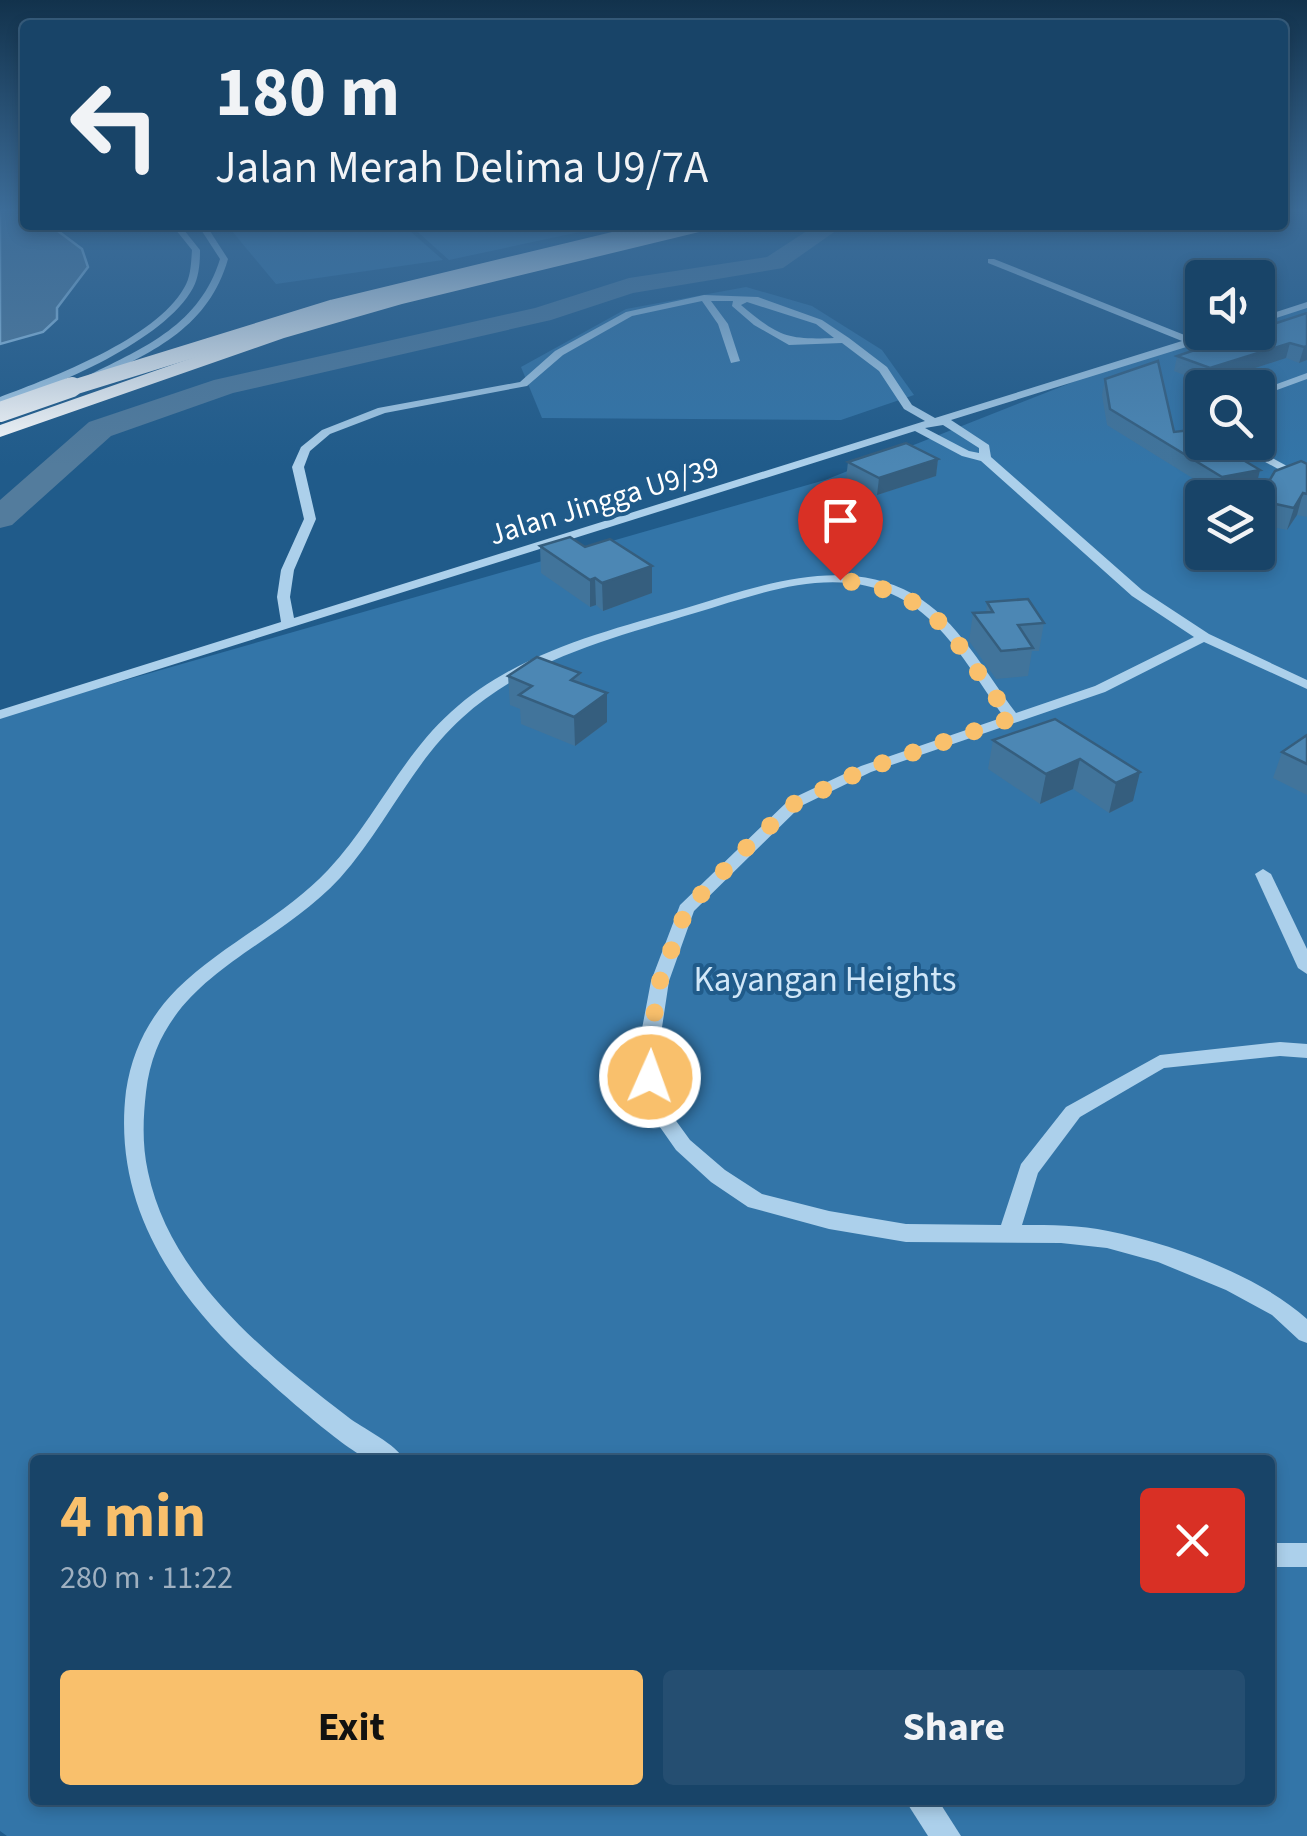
<!DOCTYPE html>
<html lang="en">
<head>
<meta charset="utf-8">
<style>
	:root { --surface:#184468; --page:#254e71; --text:#f1f3f6; --muted:#9fb0c0; --line:#365c7c; --accent:#f9c06c }
	body { margin:0; font-family:"Source Sans 3",sans-serif; background:var(--page); color:var(--text); height:100vh; display:flex; flex-direction:column; font-size:38px; white-space:nowrap }
	* { box-sizing:border-box; margin:0 }
	p { font-size:32px; color:var(--muted) }
	.icon { flex:none; width:55px; height:55px; fill:none; stroke:currentColor; stroke-width:2; stroke-linecap:round; stroke-linejoin:round }
	.map { position:relative; flex:1; overflow:hidden }
	.details { position:absolute; left:30px; top:1455px; width:1245px; height:350px; display:flex; flex-direction:column; background:var(--surface); border-radius:10px; box-shadow:0 5px 15px #0003,0 0 0 2px var(--line) }
	.details>* { flex:none }
	.guide { position:absolute; left:20px; top:20px; width:1268px; height:210px; border-radius:10px; box-shadow:0 5px 15px #0003,0 0 0 2px var(--line); background:#184468; color:var(--text); overflow:hidden }
	.controls { position:absolute; left:1185px; top:260px; display:grid; gap:20px }
	.controls a { display:grid; place-items:center; width:90px; height:90px; border-radius:10px; background:var(--surface); box-shadow:0 5px 15px #0003,0 0 0 2px var(--line); font-size:50px }
	.pin { position:absolute; display:grid; place-items:center; width:85px; height:85px; color:#fff; margin:-102px -42px; border-radius:50% 50% 50% 0; rotate:-45deg; box-shadow:0 0 10px #0007 }
	.pin .icon { rotate:45deg }
	.me { position:absolute; width:110px; margin:-55px; rotate:2deg; stroke-linejoin:round; filter:drop-shadow(0 0 8px #0008) }
	.turn { display:flex; align-items:center; gap:35px; height:210px; padding:0 30px; font-size:45px }
	.turn .icon { width:130px; height:130px; stroke-width:2.5 }
	.turn b { display:block; font-size:70px; line-height:85px }
	.round { display:grid; place-items:center; flex:none; width:105px; height:105px; border-radius:10px; background:var(--page) }
	.summary { display:flex; align-items:center; justify-content:space-between; height:170px; padding:0 30px }
	h1 { font-size:60px; font-weight:700; line-height:75px; color:var(--accent) }
	.cta { display:flex; gap:20px; margin-top:auto; padding:20px 30px }
	.cta a { flex:1; height:115px; border-radius:10px; background:var(--accent); color:#111; font-size:40px; font-weight:700; line-height:115px; text-align:center }
	.cta a+a { background:var(--page); color:var(--text) }
	.map>svg:first-child { display:block }
</style>
</head>
<body>
<div class="map">
<svg width="1307" height="1836" viewBox="0 0 1307 1836">
	<rect width="100%" height="100%" fill="#205b8a"/>
	<g fill="#3375a8" fill-rule="evenodd">
		<polygon points="227,225 403,225 443,260 276,284"/>
		<polygon points="410,225 612,225 449,260"/>
		<polygon points="746,287 812,306 882,350 914,395 841,420 542,418 521,367 626,309"/>
		<path d="M1307,306V1836H7L0,1831V716L825,480L1091,375L1224,333L1258,332V322ZM1202,388H1258V442H1202ZM1202,498H1258V552H1202ZM35,1460H1270V1800H35Z"/>
	</g>
	<polygon fill="#537c9d" stroke="#9fcced" stroke-width="2.5" points="0,209 25,209 25,225 50,225 82,249 88,267 57,308 57,319 43,332 0,344"/>
	<g fill="none" stroke-linecap="round" stroke-linejoin="round">
		<polygon fill="#537c9d" fill-rule="evenodd" points="816,225 844,225 783,268 633,293 551,320 233,393 111,436 12,525 0,528 0,500 89,422 214,380 535,308 629,278 767,257"/>
		<g fill="#acd0eb" fill-rule="evenodd">
			<path d="M172,225H180L200,250C200,263 199,277 193,288C165,340 55,387 0,404V397C53,377 155,339 184,288C191,277 191,263 192,250Z"/>
			<path d="M198,225H206L228,259C209,326 155,351 97,379H89V375C146,347 200,324 220,259Z"/>
			<path d="M988,259H994L1192,338L1209,332H1225L1196,344L951,420L989,445L991,457L1142,590L1209,634L1307,680V689L1204,642L1105,692L871,772L801,806L694,911L669,981L661,1034L660,1077L674,1118L690,1140L725,1170L762,1194L829,1211L906,1224L1001,1225L1021,1164L1066,1107L1160,1055L1280,1042L1307,1044V1058L1280,1056L1164,1068L1080,1117L1038,1173L1022,1225C1051,1225 1080,1225 1108,1231C1170,1243 1260,1276 1307,1319V1343L1299,1340L1272,1315L1226,1290L1158,1262L1107,1248L1061,1243L906,1242L829,1229L748,1207L711,1182L676,1150L655,1120L640,1077L641,1034L651,981L680,905L789,800L861,766L1004,717C973,675 946,621 898,597C833,564 759,594 695,613C613,638 526,659 462,718C412,763 385,828 340,878C271,953 159,976 146,1092C143,1119 142,1145 148,1172C170,1278 267,1355 348,1417C362,1428 398,1445 404,1460C394,1460 381,1462 371,1460C348,1454 262,1376 241,1356C166,1284 113,1198 126,1091C132,1051 149,1017 177,989C223,944 284,917 328,870C374,821 401,757 451,712C516,653 603,632 686,608C757,587 841,554 913,594C958,620 985,672 1016,713L1095,686L1194,637L1132,596L981,461L962,456L915,431L0,719V710L281,622L277,597L281,570L304,519L292,467L301,447L322,430L378,408L520,382L555,351L626,312L704,295L758,297L822,320L849,338L887,367L912,405L935,418L1182,341L988,263ZM702,301L718,324L731,363L740,361L728,324L711,301H733L732,306L754,325L789,345L842,343L879,371L904,409L925,421L294,618L290,597L294,570L316,519L304,467L310,451L330,434L385,413L527,386L563,355L632,316ZM747,302L816,324L834,338C786,340 778,336 741,305ZM943,425L979,448V453L969,451L925,428Z"/>
			<polygon points="1307,302 1307,308 1258,324 1258,318"/>
			<polygon points="1307,373 1307,379 1258,397 1258,391"/>
			<polygon points="1229,442 1243,442 1307,477 1307,485"/>
			<polygon points="1263,869 1271,874 1307,949 1307,974 1298,968 1255,874"/>
			<rect x="1270" y="1543" width="37" height="24"/>
			<polygon points="905,1800 938,1800 961,1836 928,1836"/>
		</g>
		<polygon fill="#fff" fill-rule="evenodd" points="703,225 728,225 402,304 284,338 0,437 0,425 272,330 398,295"/>
		<polyline stroke="#fff" stroke-width="15" points="65,390 333,307 673,225"/>
		<polyline stroke="#fff" stroke-width="20" points="0,412 72,387"/>
	</g>
	<g fill="#41749b">
		<polygon points="1307,313 1307,360 1299,363 1286,358 1206,384 1174,371 1177,356"/>
		<polygon points="1105,379 1174,432 1256,487 1218,494 1107,425 1102,395"/>
		<polygon points="938,459 936,476 877,495 846,479 848,462"/>
		<polygon points="1307,464 1307,517 1297,515 1287,530 1258,524 1258,498"/>
		<polygon points="540,546 652,593 603,611 596,605 590,607 541,573"/>
		<polygon points="987,602 1044,623 1039,651 1032,651 1028,676 996,679 969,641 973,613 986,612"/>
		<polygon points="580,673 580,683 607,722 575,746 521,724 520,709 510,705 508,676"/>
		<polygon points="1055,719 1133,801 1109,813 1073,789 1040,804 988,769 993,740"/>
		<polygon points="1307,735 1307,795 1273,778 1282,752"/>
	</g>
	<g fill="#355e7e">
		<polygon points="1290,343 1286,358 1206,384 1210,368"/>
		<polygon points="1307,346 1307,360 1299,363 1304,347"/>
		<polygon points="938,459 936,476 877,495 879,478"/>
		<polygon points="1260,470 1256,487 1218,494 1222,477"/>
		<polygon points="1303,493 1297,515 1287,530 1294,508"/>
		<polygon points="652,566 652,593 603,611 602,583"/>
		<polygon points="595,578 596,605 590,607 590,580"/>
		<polygon points="607,693 607,722 575,746 574,717"/>
		<polygon points="1080,759 1073,789 1040,804 1046,774"/>
		<polygon points="1140,772 1133,801 1109,813 1116,783"/>
	</g>
	<g fill="#4c87b4" stroke="#355e7e" stroke-width="2.5">
		<polygon points="1307,313 1307,346 1304,347 1290,343 1210,368 1177,356 1248,332 1258,332 1258,329"/>
		<polygon points="1158,361 1174,432 1191,430 1202,436 1202,442 1213,442 1260,470 1222,477 1110,409 1105,379"/>
		<polygon points="906,443 938,459 879,478 848,462"/>
		<polygon points="1301,461 1307,464 1307,494 1303,493 1294,508 1258,500 1275,471"/>
		<polygon points="570,537 585,547 610,539 652,566 602,583 595,578 590,580 540,546"/>
		<polygon points="1028,599 1044,623 1018,625 1033,648 1001,651 973,613 993,612 987,602"/>
		<polygon points="537,657 580,673 571,680 607,693 574,717 519,695 532,686 508,676"/>
		<polygon points="1055,719 1140,772 1116,783 1080,759 1046,774 993,740"/>
		<polygon points="1307,735 1307,764 1282,752"/>
	</g>
	<linearGradient id="sky" x2="0" y2="1"><stop stop-color="#12324c"/><stop offset="0.45" stop-color="#3c6c98"/><stop offset="1" stop-color="#3c6c98" stop-opacity="0"/></linearGradient>
	<rect width="1307" height="466" fill="url(#sky)"/>
	<g fill="none" stroke-linecap="round" stroke-linejoin="round">
		<path stroke="#f9c06c" stroke-width="18" stroke-dasharray="0 32.4" d="M650,1077L651,1034L660,981L686,910L749,845L795,803L831,786L866,769L1012,718C950,642 948,595 840,580"/>
	</g>
	<g text-anchor="middle" dominant-baseline="central" stroke-width="8" stroke-linejoin="round" paint-order="stroke">
		<g font-size="30" fill="#fff" stroke="#205b8a">
			<text transform="translate(604 501) rotate(-17)">Jalan Jingga U9/39</text>
		</g>
		<g font-size="35" fill="#d1e7f8" stroke="#205b8a">
			<text x="825" y="980">Kayangan Heights</text>
		</g>
	</g>
</svg>
<div class="controls">
<a><svg class="icon" aria-label="sound" viewBox="0 0 24 24"><path d="M4 9h4l5-4v14l-5-4H4zM17 9q2 3 0 6"/></svg></a>
<a><svg class="icon" aria-label="search" viewBox="0 0 24 24"><circle cx="10" cy="10" r="6"/><path d="M15 15l6 6"/></svg></a>
<a><svg class="icon" aria-label="layers" viewBox="0 0 24 24"><path d="M12 4l9 5-9 5-9-5zM3 14l9 5 9-5"/></svg></a>
</div>
<div class="pin" style="left:840px;top:580px;background:#d93025"><svg class="icon" aria-label="arrive" viewBox="0 0 24 24"><path d="M6 21V4h12l-3 4 3 4H6"/></svg></div>
<svg class="me" style="left:650px;top:1077px" viewBox="-20 -20 40 40"><circle r="17" fill="#f9c06c" stroke="#fff" stroke-width="3"/><path d="M0-11L8 9 0 5-8 9z" fill="#fff"/></svg>
<div class="guide">
<div class="turn"><svg class="icon" aria-label="left" viewBox="0 0 24 24"><path d="M17 20v-9H6M10 6l-5 5 5 5"/></svg><div><b>180 m</b>Jalan Merah Delima U9/7A</div></div>
</div>
<section class="details">
<div class="summary"><div><h1>4 min</h1><p>280 m · 11:22</p></div><a class="round" style="background:#d93025;color:#fff"><svg class="icon" aria-label="close" viewBox="0 0 24 24"><path d="M6 6l12 12M18 6L6 18"/></svg></a></div>
<div class="cta"><a>Exit</a><a>Share</a></div>
</section>
</div>
</body>
</html>
